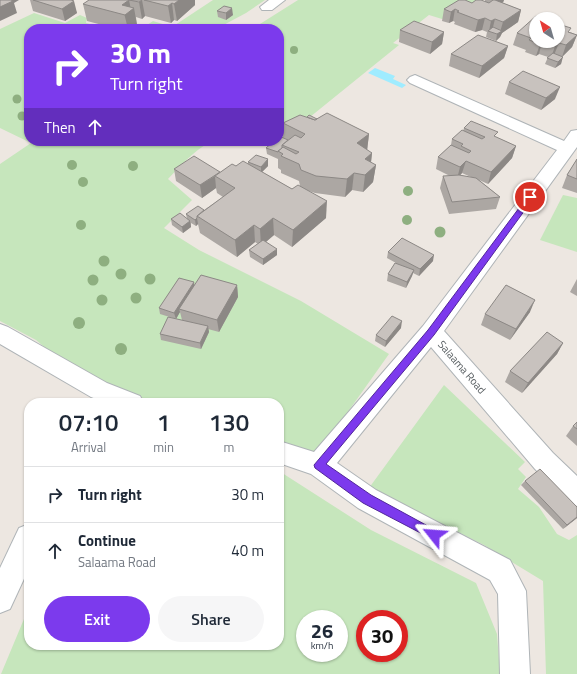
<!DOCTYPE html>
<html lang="en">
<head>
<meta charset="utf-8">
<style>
	:root { --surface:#fff; --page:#f6f6f7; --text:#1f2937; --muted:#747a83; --line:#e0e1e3; --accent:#7c3aed }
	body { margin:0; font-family:"Titillium Web",sans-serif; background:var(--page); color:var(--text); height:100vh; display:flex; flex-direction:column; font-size:15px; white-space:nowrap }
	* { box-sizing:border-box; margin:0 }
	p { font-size:13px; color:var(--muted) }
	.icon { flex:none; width:22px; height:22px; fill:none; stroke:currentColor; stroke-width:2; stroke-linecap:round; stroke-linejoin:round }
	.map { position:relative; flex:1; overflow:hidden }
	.panel { position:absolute; left:24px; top:398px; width:260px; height:252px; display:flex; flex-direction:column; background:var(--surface); border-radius:16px; box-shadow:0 1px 3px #0004 }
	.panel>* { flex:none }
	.hud { position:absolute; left:24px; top:24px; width:260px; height:122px; border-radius:16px; box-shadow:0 1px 3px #0004; background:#7c3aed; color:#fff; overflow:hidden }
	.needle { width:26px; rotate:323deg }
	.tools { position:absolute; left:529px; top:12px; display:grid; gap:8px }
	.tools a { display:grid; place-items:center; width:36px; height:36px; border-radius:50%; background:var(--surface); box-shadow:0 1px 3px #0004; font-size:20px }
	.speed { position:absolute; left:296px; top:610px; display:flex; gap:8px; font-size:20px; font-weight:700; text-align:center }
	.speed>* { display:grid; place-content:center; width:52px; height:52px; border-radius:50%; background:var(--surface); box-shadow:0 1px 3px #0004; line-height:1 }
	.speed small { font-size:10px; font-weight:400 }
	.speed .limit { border:6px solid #d22; background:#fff; color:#111 }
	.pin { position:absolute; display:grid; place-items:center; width:34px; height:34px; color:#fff; margin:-17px; border:2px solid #fff; border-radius:50%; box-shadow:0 1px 4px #0007 }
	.me { position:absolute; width:44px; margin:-22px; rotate:298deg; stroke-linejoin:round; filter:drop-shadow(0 0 3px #0008) }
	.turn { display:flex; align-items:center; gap:14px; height:84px; padding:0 20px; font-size:18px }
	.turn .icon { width:52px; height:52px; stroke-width:2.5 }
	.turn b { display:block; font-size:28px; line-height:34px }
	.then { display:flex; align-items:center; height:38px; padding:0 20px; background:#0003; gap:8px; font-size:15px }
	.eta { display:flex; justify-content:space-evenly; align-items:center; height:68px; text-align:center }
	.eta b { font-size:24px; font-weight:600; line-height:28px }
	.action { display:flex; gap:8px; margin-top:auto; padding:8px 20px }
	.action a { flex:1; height:46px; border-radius:24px; background:var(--accent); color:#fff; font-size:16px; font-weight:600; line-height:46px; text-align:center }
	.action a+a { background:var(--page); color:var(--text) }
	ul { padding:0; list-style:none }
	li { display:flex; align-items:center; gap:12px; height:56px; padding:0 20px; border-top:1px solid var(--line) }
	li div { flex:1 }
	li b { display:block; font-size:15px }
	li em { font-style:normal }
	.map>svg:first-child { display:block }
</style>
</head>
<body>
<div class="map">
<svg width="577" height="674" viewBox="0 0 577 674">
	<rect width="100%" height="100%" fill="#ede7e1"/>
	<g fill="#c6e6bc" fill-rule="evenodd">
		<polygon points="213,0 265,0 246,13 216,29 141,29 153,21 172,27"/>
		<polygon points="298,0 479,0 442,19 429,15 393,43 399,45 310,117 289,132 279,133 279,29 252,29"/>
		<path d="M34,13L65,23L80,15L87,18L86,23L108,29H29V141H216C200,143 179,168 168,179L192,200L164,228L199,250L301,301L389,354L340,423L300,469L279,461V403H114L107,400L36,340L0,321V164L31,143L0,128V29Z"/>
		<polygon points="563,195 577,198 577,252 540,240"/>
		<polygon points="444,385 525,462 518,469 526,477 518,489 539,507 557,534 569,540 577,535 577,674 546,674 543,581 484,545 369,488"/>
		<path d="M279,471L371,530L476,583L497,634L500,674H1L29,607V645H279ZM305,619H339V653H305ZM365,619H399V653H365Z"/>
	</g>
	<polygon fill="#9fecff" points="375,68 395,76 393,79 406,85 402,88 368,73"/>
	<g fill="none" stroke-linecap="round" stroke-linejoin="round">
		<defs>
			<g id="minor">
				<polygon points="269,0 285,0 272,10 262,10 260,7"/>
				<polygon points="415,75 564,141 571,131 577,130 577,147 444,331 553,453 577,476 577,506 568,503 535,469 431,347 337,463 376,490 510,560 526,591 530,674 500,674 498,594 490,580 358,508 311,474 279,463 279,441 314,452 423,326 557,150 410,83 407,80 410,77"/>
				<polygon points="0,324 8,327 107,383 140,396 144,403 106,403 91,397 0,344"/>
				<polygon points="29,524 29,568 10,609 0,613 0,568 19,528"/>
			</g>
		</defs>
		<use href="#minor" stroke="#afb4b7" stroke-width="2"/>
		<use href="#minor" fill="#fff" fill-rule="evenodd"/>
	</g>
	<g fill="#8eaf80">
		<circle cx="294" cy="50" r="4"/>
		<circle cx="17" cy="99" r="4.5"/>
		<circle cx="22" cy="116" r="4.5"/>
		<circle cx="72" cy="165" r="5"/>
		<circle cx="133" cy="166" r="5"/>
		<circle cx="83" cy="182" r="5"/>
		<circle cx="408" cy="191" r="5"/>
		<circle cx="407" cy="220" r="5"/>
		<circle cx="81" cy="225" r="5"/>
		<circle cx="440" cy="232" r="5.5"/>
		<circle cx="104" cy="261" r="5.5"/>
		<circle cx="121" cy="274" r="5.5"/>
		<circle cx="150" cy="279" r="5.5"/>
		<circle cx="93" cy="280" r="5.5"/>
		<circle cx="136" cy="298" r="5.5"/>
		<circle cx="102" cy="300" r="5.5"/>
		<circle cx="79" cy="323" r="6"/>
		<circle cx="121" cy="349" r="6"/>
	</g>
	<g fill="#aca7a3" fill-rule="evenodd">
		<polygon points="30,0 71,0 77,13 65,21 33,11"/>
		<polygon points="89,0 195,0 195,5 177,21 174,20 171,23 145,16 142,19 136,17 137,25 132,29 118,29 87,21 83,4"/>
		<polygon points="485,0 504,0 503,3 521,10 518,22 502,33 500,37 496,41 486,37 487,32 482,30 475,32 454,24 455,22 453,21 449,23 442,21 444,9 472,3 485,2"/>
		<polygon points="217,11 233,15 226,20 218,17"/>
		<polygon points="400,30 444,32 442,44 430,54 399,42"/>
		<polygon points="570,32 577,35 572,47 562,57 561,64 555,68 545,64 548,57 539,54 536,56 525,52 526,50 513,45 517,33"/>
		<polygon points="508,46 504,58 479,78 449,66 451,54"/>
		<polygon points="509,82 555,99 541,110 505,94"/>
		<polygon points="307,117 317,119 369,134 367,150 372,153 371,163 376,165 373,182 363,192 352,190 345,197 315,193 309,191 326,218 292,247 274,235 266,242 277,255 263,265 250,257 249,250 258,244 255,242 237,257 200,233 198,224 196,226 191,223 191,227 183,233 172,225 171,219 187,219 186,214 204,210 223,197 217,193 216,188 202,198 176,181 174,169 220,172 236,166 248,164 248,162 268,159 268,166 262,172 292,189 300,186 299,181 281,173 281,170 278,168 278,159 267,154 266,148 283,138 283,123"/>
		<path d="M464,128L496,137L516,146L512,158L488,184L479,180L500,197L496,209L449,214L440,188L443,176H450L436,169L438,157L451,145L452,139L463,131ZM462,173L473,178L460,175Z"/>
		<polygon points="577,159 577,193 562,188 567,175"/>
		<polygon points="388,252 433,261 419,276 413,273 412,276 406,288 387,281 388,274 396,263 387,258"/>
		<polygon points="577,279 577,296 570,292"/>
		<polygon points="194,282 194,285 237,285 238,297 219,332 208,329 209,332 201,349 161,340 160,334 182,320 180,312 176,319 160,314 159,308"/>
		<polygon points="530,312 510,340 481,325 485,314"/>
		<polygon points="401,328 385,347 375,341 376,335"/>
		<polygon points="563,343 557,354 522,393 505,382 510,371"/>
		<polygon points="577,422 577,446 566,436 573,426"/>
		<polygon points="525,481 577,507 577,518 563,529 521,485"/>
	</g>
	<g fill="#8c8885">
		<polygon points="2,0 19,0 14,3 17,13 0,21 0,7"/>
		<polygon points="129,0 131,10 134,8 137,25 132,29 128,29 122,5"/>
		<polygon points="142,0 145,16 142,19 139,2"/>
		<polygon points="179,0 195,0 195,5 177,21 174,4"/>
		<polygon points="497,0 504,0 503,2 494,6"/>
		<polygon points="74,1 77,13 65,21 62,9"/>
		<polygon points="172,3 174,20 171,23 168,6"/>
		<polygon points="232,8 233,15 226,20 226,13"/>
		<polygon points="455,9 453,21 449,23 451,12"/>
		<polygon points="521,10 518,22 502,33 500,37 496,41 497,34 500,32 503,22"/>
		<polygon points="485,18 482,30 475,32 478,20"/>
		<polygon points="495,19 492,31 489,31 491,21"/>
		<polygon points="444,32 442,44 430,54 432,42"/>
		<polygon points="577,35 572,47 562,57 566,45"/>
		<polygon points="542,42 539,54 536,56 540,44"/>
		<polygon points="559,43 554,55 551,58 555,46"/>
		<polygon points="508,46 504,58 479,78 482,66"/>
		<polygon points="563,57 561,64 555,68 558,62"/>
		<polygon points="560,87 555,99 541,110 546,98"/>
		<polygon points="369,134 367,151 357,143"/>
		<polygon points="516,146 512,158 488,184 491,172"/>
		<polygon points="372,153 370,170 376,165 373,182 363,192 365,175 365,159"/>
		<polygon points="268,159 268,166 261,173 261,167"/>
		<polygon points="466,161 462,173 457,179 460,167"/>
		<polygon points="354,173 352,190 345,197 347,179"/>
		<polygon points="215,176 216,188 202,198 200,185"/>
		<polygon points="327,201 326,218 292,247 293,230"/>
		<polygon points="197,218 198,224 196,226 195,220"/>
		<polygon points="273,218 274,235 261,246 260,229"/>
		<polygon points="190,221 191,227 183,233 182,227"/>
		<polygon points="254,225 255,242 237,257 235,240"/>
		<polygon points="277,249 277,255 263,265 263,259"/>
		<polygon points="434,255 433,261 419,276 420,269"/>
		<polygon points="414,270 412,276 406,288 407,282"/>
		<polygon points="194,282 195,288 179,309 180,312 176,319 174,313"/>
		<polygon points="237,285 238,297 219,332 217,320"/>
		<polygon points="535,300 530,312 510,340 516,329"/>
		<polygon points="402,321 401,328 385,347 386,341"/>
		<polygon points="208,326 209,332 201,349 200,343"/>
		<polygon points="563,343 557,354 522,393 528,383"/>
		<polygon points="577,517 577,518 563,529 567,525"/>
	</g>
	<g fill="#c8c2be" stroke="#8c8885">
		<polygon points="0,0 11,0 13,1 0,7"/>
		<polygon points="33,0 71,0 74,1 62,9"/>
		<polygon points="89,0 142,0 139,2 129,0 122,5 134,8 125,15 83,4"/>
		<polygon points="144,0 179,0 174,4 172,3 168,6"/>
		<polygon points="459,0 465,0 472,3 476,0 481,0 489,3 493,0 495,0 521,10 503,22 495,19 491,21 485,18 478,20 457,12 459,11 455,9 451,12 444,9"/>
		<polygon points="224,6 232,8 226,13 217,11"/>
		<polygon points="536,16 544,19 536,19 536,41 558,41 558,24 571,28 568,32 577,35 566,45 559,43 555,46 542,42 540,44 529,40 531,38 517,33"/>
		<polygon points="414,21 444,32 432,42 400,30"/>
		<polygon points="493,27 502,31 497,34 488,31"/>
		<polygon points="478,35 508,46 482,66 451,54"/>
		<polygon points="553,53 563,57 558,62 547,58"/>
		<polygon points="523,71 560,87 546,98 509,82"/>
		<polygon points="327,113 369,134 357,143 372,153 365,159 376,165 365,175 354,173 347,179 316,176 301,170 299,164 281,156 283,154 278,151 283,147 296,154 299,152 282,145 295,135 301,138 305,134 283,123 300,115 315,120"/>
		<polygon points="309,115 317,119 315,120 307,117"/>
		<polygon points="471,121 498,132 494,136 516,146 491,172 466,161 460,167 438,157 451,145 469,153 471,151 461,146 463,144 452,139 462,130 482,139 485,137 464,128"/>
		<polygon points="279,136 288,140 282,145 282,148 278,151 278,152 266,148 274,141 279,141"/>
		<polygon points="256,155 268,159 261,167 248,162"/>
		<polygon points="194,156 220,172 200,185 174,169"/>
		<polygon points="577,159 577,179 567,175"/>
		<polygon points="243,161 292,189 298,185 327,201 293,230 273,218 260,229 254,225 235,240 197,216 235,188 215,176 232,164 236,166"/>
		<polygon points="459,175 476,178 500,197 452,202 443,176"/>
		<polygon points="198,206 204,210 197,216 197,218 195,220 186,214"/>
		<polygon points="180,213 190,221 182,227 171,219"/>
		<polygon points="402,238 434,255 420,269 388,252"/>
		<polygon points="263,240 277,249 263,259 249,250"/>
		<polygon points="395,263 414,270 407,282 388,274"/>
		<polygon points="201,275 237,285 217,320 179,309"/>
		<polygon points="179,278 194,282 174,313 159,308"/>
		<polygon points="506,285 535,300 516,329 485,314"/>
		<polygon points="392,316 402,321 386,341 376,335"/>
		<polygon points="168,317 208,326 200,343 160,334"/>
		<polygon points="547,332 563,343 528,383 510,371"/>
		<polygon points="577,422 577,429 573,426"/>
		<polygon points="540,469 577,507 577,517 567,525 525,481"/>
	</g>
	<polygon fill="#7c3aed" stroke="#51269a" points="530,195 533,196 533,199 434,335 326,464 371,495 437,531 439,535 437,539 434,540 363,503 315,468 314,465 428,330 528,196"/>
	<g text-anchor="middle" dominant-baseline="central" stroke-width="3" stroke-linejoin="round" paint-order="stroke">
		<g font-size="11" fill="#595f62" stroke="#fff">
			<text transform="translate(462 367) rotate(49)">Salaama Road</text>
		</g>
	</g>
</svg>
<div class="tools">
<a><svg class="needle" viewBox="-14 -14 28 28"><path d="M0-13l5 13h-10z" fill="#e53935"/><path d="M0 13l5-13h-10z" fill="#747a83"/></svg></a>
</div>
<div class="speed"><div>26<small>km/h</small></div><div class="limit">30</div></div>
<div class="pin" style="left:530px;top:197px;background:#d93025"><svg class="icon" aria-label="arrive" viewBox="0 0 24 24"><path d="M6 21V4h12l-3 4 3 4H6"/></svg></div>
<svg class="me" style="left:434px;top:535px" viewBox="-20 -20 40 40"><path d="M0-17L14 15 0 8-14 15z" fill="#7c3aed" stroke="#fff" stroke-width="4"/></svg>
<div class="hud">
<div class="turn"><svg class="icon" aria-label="right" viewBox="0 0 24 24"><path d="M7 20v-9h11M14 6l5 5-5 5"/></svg><div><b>30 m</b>Turn right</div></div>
<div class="then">Then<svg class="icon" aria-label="ahead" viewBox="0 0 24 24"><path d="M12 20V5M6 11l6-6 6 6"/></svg></div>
</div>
<section class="panel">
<div class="eta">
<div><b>07:10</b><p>Arrival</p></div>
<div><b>1</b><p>min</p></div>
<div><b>130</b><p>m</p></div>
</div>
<ul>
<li><svg class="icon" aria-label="right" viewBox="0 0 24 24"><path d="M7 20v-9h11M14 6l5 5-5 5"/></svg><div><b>Turn right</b></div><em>30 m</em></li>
<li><svg class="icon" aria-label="ahead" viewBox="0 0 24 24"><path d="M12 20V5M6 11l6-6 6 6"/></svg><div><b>Continue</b><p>Salaama Road</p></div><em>40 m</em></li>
</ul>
<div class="action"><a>Exit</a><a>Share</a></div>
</section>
</div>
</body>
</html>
